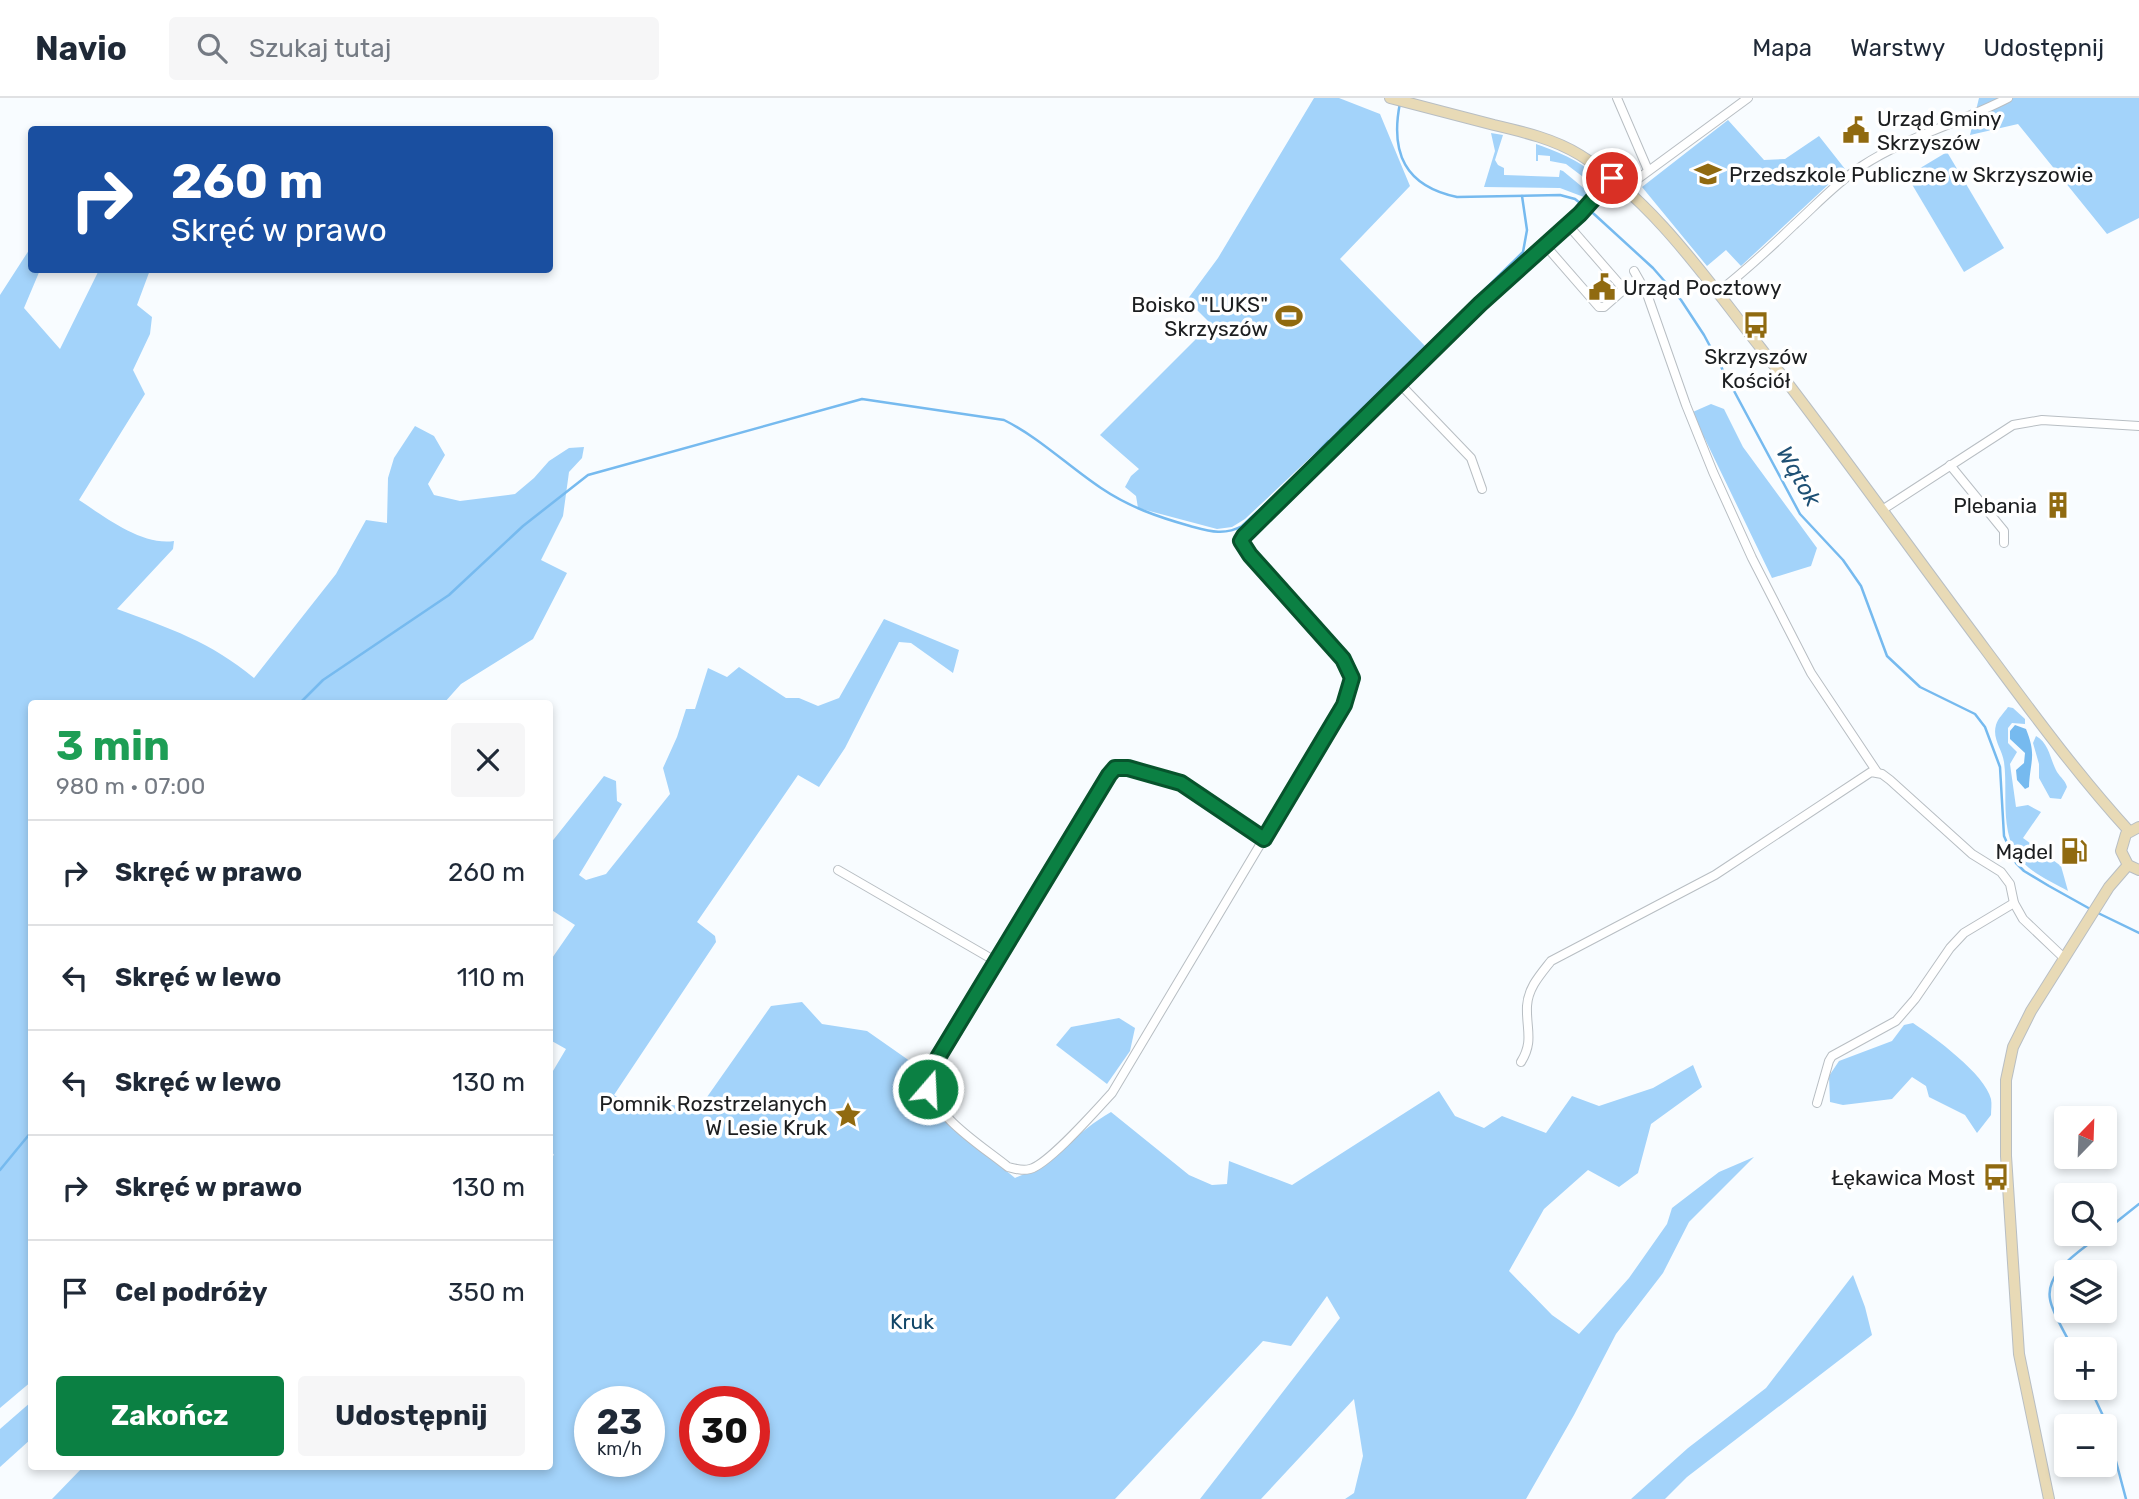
<!DOCTYPE html>
<html lang="pl">
<head>
<meta charset="utf-8">
<style>
	:root { --surface:#fff; --page:#f6f6f7; --text:#1f2937; --muted:#747a83; --line:#e0e1e3; --accent:#0b8043 }
	body { margin:0; font-family:Rubik,sans-serif; background:var(--page); color:var(--text); height:100vh; display:flex; flex-direction:column; font-size:26px; white-space:nowrap }
	* { box-sizing:border-box; margin:0 }
	p { font-size:23px; color:var(--muted) }
	.icon { flex:none; width:38px; height:38px; fill:none; stroke:currentColor; stroke-width:2; stroke-linecap:round; stroke-linejoin:round }
	.map { position:relative; flex:1; overflow:hidden }
	.panel { position:absolute; left:28px; top:602px; width:525px; height:770px; display:flex; flex-direction:column; background:var(--surface); border-radius:7px; box-shadow:0 4px 10px #0003 }
	.panel>* { flex:none }
	.guide { position:absolute; left:28px; top:28px; width:525px; height:147px; border-radius:7px; box-shadow:0 4px 10px #0003; background:#1a4fa0; color:#fff; overflow:hidden }
	.needle { width:46px; rotate:23deg }
	.tools { position:absolute; left:2054px; top:1008px; display:grid; gap:14px }
	.tools a { display:grid; place-items:center; width:63px; height:63px; border-radius:7px; background:var(--surface); box-shadow:0 4px 10px #0003; font-size:35px }
	.speed { position:absolute; left:574px; top:1288px; display:flex; gap:14px; font-size:35px; font-weight:700; text-align:center }
	.speed>* { display:grid; place-content:center; width:91px; height:91px; border-radius:50%; background:var(--surface); box-shadow:0 4px 10px #0003; line-height:1 }
	.speed small { font-size:18px; font-weight:400 }
	.speed .limit { border:10px solid #d22; background:#fff; color:#111 }
	.pin { position:absolute; display:grid; place-items:center; width:60px; height:60px; color:#fff; margin:-30px; border:4px solid #fff; border-radius:50%; box-shadow:0 2px 7px #0007 }
	.me { position:absolute; width:77px; margin:-38px; rotate:19deg; stroke-linejoin:round; filter:drop-shadow(0 0 5px #0008) }
	.turn { display:flex; align-items:center; gap:24px; height:147px; padding:0 28px; font-size:32px }
	.turn .icon { width:91px; height:91px; stroke-width:2.5 }
	.turn b { display:block; font-size:49px; line-height:60px }
	.round { display:grid; place-items:center; flex:none; width:74px; height:74px; border-radius:7px; background:var(--page) }
	.head { display:flex; align-items:center; justify-content:space-between; height:119px; padding:0 28px }
	h1 { font-size:42px; font-weight:700; line-height:52px; color:#1e9e55 }
	.button { display:flex; gap:14px; margin-top:auto; padding:14px 28px }
	.button a { flex:1; height:80px; border-radius:7px; background:var(--accent); color:#fff; font-size:28px; font-weight:700; line-height:80px; text-align:center }
	.button a+a { background:var(--page); color:var(--text) }
	ul { padding:0; list-style:none }
	li { display:flex; align-items:center; gap:21px; height:105px; padding:0 28px; border-top:2px solid var(--line) }
	li div { flex:1 }
	li b { display:block; font-size:26px }
	li em { font-style:normal }
	header { display:flex; align-items:center; gap:42px; box-sizing:border-box; height:98px; padding:0 35px; background:var(--surface); border-bottom:2px solid var(--line) }
	header strong { font-size:33px }
	nav { display:flex; gap:38px; margin-inline-start:auto; font-size:24px }
	.search { width:490px; height:63px; background:var(--page); display:flex; align-items:center; gap:18px; box-sizing:border-box; padding:0 24px; border-radius:7px; color:var(--muted); font-size:26px }
	.map>svg:first-child { display:block }
</style>
</head>
<body>
<header>
<strong>Navio</strong>
<div class="search"><svg class="icon" aria-label="search" viewBox="0 0 24 24"><circle cx="10" cy="10" r="6"/><path d="M15 15l6 6"/></svg>Szukaj tutaj</div>
<nav><a>Mapa</a><a>Warstwy</a><a>Udostępnij</a></nav>
</header>
<div class="map">
<svg width="2139" height="1401" viewBox="0 0 2139 1401">
	<rect width="100%" height="100%" fill="#f8fcff"/>
	<g fill="#a3d3fa" fill-rule="evenodd">
		<polygon points="1314,0 1339,0 1380,16 1410,88 1340,161 1427,250 1245,421 1232,429 1217,431 1138,410 1136,398 1125,389 1131,378 1139,371 1100,337 1211,226 1187,202 1218,160"/>
		<polygon points="1979,0 2139,0 2139,120 2107,136 2018,26 1970,37"/>
		<polygon points="1728,22 1764,62 1785,61 1819,38 1845,71 1741,168 1726,152 1707,168 1642,89"/>
		<polygon points="1491,35 1503,37 1495,62 1498,67 1504,70 1504,77 1559,79 1560,72 1563,73 1592,97 1589,101 1560,90 1484,89 1495,53"/>
		<path d="M1536,46C1556,53 1579,62 1595,77V88L1566,66L1550,63V58L1538,57V63H1536Z"/>
		<polygon points="1947,54 2004,150 1964,174 1907,78"/>
		<path d="M31,149L32,172H40L24,210L60,251L99,172H150L137,207L152,219L150,236L133,272L145,296L79,402C105,419 142,448 174,443L173,451L117,511C169,530 211,544 254,580L336,476L366,422L387,425L388,380L394,360L415,328L434,338L445,357L428,386L434,397L460,403L515,396L534,380L549,363L569,350L584,349L582,360L569,374L563,418L541,462L567,475L533,541L461,586L444,605L32,606V1283L0,1310V197Z"/>
		<polygon points="1711,306 1724,311 1743,349 1817,450 1811,468 1772,480 1705,341 1691,328 1686,317"/>
		<path d="M884,521L959,552L953,575L911,545L899,544L845,650L819,689L798,677L697,824L715,838L716,844L614,997L626,1004L700,1009L771,908L802,904L822,926L867,933L917,968L943,1021L1015,1080C1052,1066 1077,1033 1111,1014L1189,1077L1212,1087L1227,1086L1229,1063L1292,1087L1439,993L1455,1018L1484,1030L1502,1018L1546,1035L1572,998L1599,1008L1653,990L1693,967L1702,989L1651,1026L1638,1075L1619,1089L1588,1072L1544,1111L1509,1173L1552,1217L1579,1236L1629,1180L1667,1126L1672,1110L1719,1074L1754,1059L1689,1124L1663,1175L1616,1236L1574,1317L1526,1401H1345L1354,1395L1363,1358L1354,1301L1261,1401H1200L1340,1220L1327,1198L1291,1248L1263,1243L1115,1401H52L83,1369L550,1368V1089L552,1088L550,1085V1060L554,1057L550,1051V978L566,951L550,942V863L575,827L550,811V746L604,678L616,683L617,703L622,706L579,777L586,782L606,776L670,696L663,670L677,639L686,611H695L708,570L727,579L739,569L786,600H799L818,608L839,600ZM590,1304H649V1363H590ZM695,1304H754V1363H695Z"/>
		<path d="M2008,609L2013,610L2025,621V626L2012,625L2008,630V645L2017,654L2010,666L2016,709L2028,707L2041,714L2023,740L2061,768L2068,793C2050,783 2027,774 2016,755C2000,728 2008,693 2004,664C2002,651 1992,641 1996,627C1998,620 2004,615 2008,609Z"/>
		<path d="M2036,638C2050,646 2050,662 2057,674C2061,680 2065,682 2067,689L2061,701L2050,700L2039,680V666L2033,645Z"/>
		<polygon points="1119,920 1135,930 1130,953 1107,986 1056,947 1071,929"/>
		<path d="M1913,925C1934,939 1985,976 1991,1001C1992,1006 1991,1012 1991,1017L1977,1035L1965,1017L1929,999L1926,988L1912,979L1892,1001L1843,1007L1830,1004L1829,978L1839,963L1892,943L1904,927Z"/>
		<polygon points="1853,1177 1865,1209 1872,1237 1687,1379 1665,1401 1631,1401 1688,1350 1766,1290"/>
		<polygon points="31,1304 31,1341 0,1369 0,1331"/>
	</g>
	<path fill="#76baef" d="M2015,627L2026,631C2037,658 2030,663 2029,689L2025,691L2017,682L2016,672L2024,665L2025,655L2010,641V633Z"/>
	<g fill="none" stroke-linecap="round" stroke-linejoin="round">
		<g stroke="#76baef" stroke-width="2.5">
			<path d="M1400,5C1390,55 1405,88 1457,99L1560,97L1575,101L1594,116L1653,170L1681,202L1704,237L1800,416L1843,462L1861,488L1887,558L1920,589L1975,616L1985,629L2000,669L2004,738L2016,765L2024,773L2049,788L2092,812"/>
			<polyline points="1426,249 1523,154 1527,132 1522,98"/>
			<polyline points="1340,332 1415,261"/>
			<path d="M299,606L323,582L449,497L523,428L588,377L862,301L1004,322C1040,340 1068,368 1101,390C1129,409 1158,419 1190,428C1209,433 1224,438 1242,428L1294,380L1328,343"/>
			<polyline points="2098,815 2139,835"/>
			<polyline points="0,1072 32,1033"/>
			<polyline points="2105,1133 2139,1106"/>
			<path d="M2073,1251C2067,1238 2052,1215 2050,1201C2045,1173 2083,1151 2102,1136"/>
			<polyline points="2090,1290 2105,1322 2126,1401"/>
		</g>
		<defs>
			<g id="street">
				<polyline points="1617,0 1648,72"/>
				<polyline points="1624,91 1748,0"/>
				<polyline points="1545,147 1599,209 1604,209 1620,195 1622,189 1568,127"/>
				<polyline points="1634,173 1647,196 1686,307 1713,374 1752,460 1811,575 1877,674"/>
				<path d="M1717,195C1744,174 1769,151 1794,127C1816,107 1837,84 1862,68C1908,38 1960,25 2008,0"/>
				<polyline points="1399,285 1471,360 1482,391"/>
				<polyline points="1950,367 2004,433 2004,445"/>
				<polyline points="1882,412 2013,327 2042,322 2139,328"/>
				<path d="M1264,741L1181,685L1128,670H1115L1109,677L925,981C935,1020 978,1045 1008,1069C1016,1071 1022,1073 1030,1071C1049,1066 1096,1012 1112,995L1344,606C1352,588 1354,579 1344,561L1250,457L1241,443L1244,437L1480,206L1580,116L1612,80"/>
				<polyline points="838,772 997,864"/>
				<path d="M1521,964C1534,943 1526,931 1527,908C1528,890 1540,877 1551,863L1715,777L1871,674L1882,676L1890,682L1972,756L2001,774L2010,786L2014,805L2023,821L2064,860"/>
				<polyline points="1817,1005 1829,963 1832,958 1896,923 1915,901 1950,850 1964,835 2014,805"/>
			</g>
			<g id="secondary">
				<path d="M1390,0C1425,9 1459,18 1494,27C1524,34 1554,41 1580,57C1654,103 1707,182 1760,249C1837,348 1910,451 1985,551C2031,613 2077,676 2129,733"/>
				<polyline points="2139,729 2126,736 2121,753 2128,767 2139,772"/>
				<polyline points="2049,1401 2019,1256 2006,1058 2006,982 2013,949 2031,913 2109,789 2128,767"/>
			</g>
		</defs>
		<use href="#street" stroke="#b8bec3" stroke-width="10"/>
		<use href="#secondary" stroke="#b8bec3" stroke-width="12"/>
		<use href="#street" stroke="#fff" stroke-width="8"/>
		<use href="#secondary" stroke="#e8dab6" stroke-width="10"/>
	</g>
	<g fill="none" stroke-linecap="round" stroke-linejoin="round">
		<defs>
			<polyline id="route" points="928,991 925,981 1109,677 1115,670 1128,670 1181,685 1264,741 1344,607 1352,580 1343,561 1250,457 1241,443 1244,438 1480,206 1580,116 1612,80"/>
		</defs>
		<use href="#route" stroke="#07532c" stroke-width="18"/>
		<use href="#route" stroke="#0b8043" stroke-width="12"/>
	</g>
	<defs>
		<symbol id="civic-bare" viewBox="-9 -9 18 18"><path d="M-.6-6.5H3V-4.5H.6V-3L4-1V1h2V6H-6V1h2V-1L-.6-3ZM-1.2 2.5V6h2.4V2.5Z" fill="#906a10" stroke="#fff" stroke-width="2.5" paint-order="stroke"/></symbol>
		<symbol id="school-bare" viewBox="-9 -9 18 18"><path d="M0-5L7-2L0 1L-7-2ZM-4 1L0 2.5L4 1V4Q0 6-4 4Z" fill="#906a10" stroke="#fff" stroke-width="2.5" paint-order="stroke"/></symbol>
		<symbol id="stadium-bare" viewBox="-9 -9 18 18"><path d="M0-5a6.5 5 0 1 0 0 10a6.5 5 0 1 0 0-10ZM-3.5-1.8h7v3.6h-7Z" fill="#906a10" stroke="#fff" stroke-width="2.5" paint-order="stroke"/></symbol>
		<symbol id="bus-bare" viewBox="-9 -9 18 18"><path d="M-5-6H5V4H4V6H2V4H-2V6H-4V4H-5ZM-3.5-4V0h7V-4ZM-3.5 1.2v1.5H-2V1.2ZM2 1.2v1.5H3.5V1.2Z" fill="#906a10" stroke="#fff" stroke-width="2.5" paint-order="stroke"/></symbol>
		<symbol id="building-bare" viewBox="-9 -9 18 18"><path d="M-4-6H4V6H1V3H-1V6H-4ZM-2.5-4.3h1.7v1.8h-1.7ZM.8-4.3h1.7v1.8H.8ZM-2.5-1h1.7V.8h-1.7ZM.8-1h1.7V.8H.8Z" fill="#906a10" stroke="#fff" stroke-width="2.5" paint-order="stroke"/></symbol>
		<symbol id="fuel-bare" viewBox="-9 -9 18 18"><path d="M-5.5-6h7V0h2V4h1.3V-2.5L3-4.5l.8-.8L6-3V5H2.5V1h-1V6h-7ZM-4.2-4.7v3.2H.2V-4.7Z" fill="#906a10" stroke="#fff" stroke-width="2.5" paint-order="stroke"/></symbol>
		<symbol id="sight-bare" viewBox="-9 -9 18 18"><path d="M0-6L1.8-2.2L6-1.7L2.9 1.2L3.7 5.4L0 3.3L-3.7 5.4L-2.9 1.2L-6-1.7L-1.8-2.2Z" fill="#906a10" stroke="#fff" stroke-width="2.5" paint-order="stroke"/></symbol>
	</defs>
	<g fill-rule="evenodd">
		<use href="#civic-bare" x="1837" y="13" width="38" height="38"/>
		<use href="#school-bare" x="1689" y="57" width="38" height="38"/>
		<use href="#civic-bare" x="1583" y="170" width="38" height="38"/>
		<use href="#stadium-bare" x="1270" y="199" width="38" height="38"/>
		<use href="#bus-bare" x="1737" y="208" width="38" height="38"/>
		<use href="#building-bare" x="2039" y="388" width="38" height="38"/>
		<use href="#fuel-bare" x="2055" y="734" width="38" height="38"/>
		<use href="#sight-bare" x="829" y="998" width="38" height="38"/>
		<use href="#bus-bare" x="1977" y="1060" width="38" height="38"/>
	</g>
	<g text-anchor="middle" dominant-baseline="central" stroke-width="7" stroke-linejoin="round" paint-order="stroke">
		<g font-size="21" fill="#1c1e20" stroke="#fff" text-anchor="end">
			<text x="1877" y="20" text-anchor="start">Urząd Gminy<tspan x="1877" dy="24">Skrzyszów</tspan></text>
			<text x="1729" y="76" text-anchor="start">Przedszkole Publiczne w Skrzyszowie</text>
			<text x="1623" y="189" text-anchor="start">Urząd Pocztowy</text>
			<text x="1268" y="206">Boisko "LUKS"<tspan x="1268" dy="24">Skrzyszów</tspan></text>
			<text x="1756" y="258" text-anchor="middle">Skrzyszów<tspan x="1756" dy="24">Kościół</tspan></text>
			<text x="2037" y="407">Plebania</text>
			<text x="2053" y="753">Mądel</text>
			<text x="827" y="1005">Pomnik Rozstrzelanych<tspan x="827" dy="24">W Lesie Kruk</tspan></text>
			<text x="1975" y="1079">Łękawica Most</text>
		</g>
		<g font-size="21" fill="#114668" stroke="#fff">
			<text x="912" y="1223">Kruk</text>
		</g>
		<g font-size="23" font-style="italic" fill="#1e5074" stroke="#fff">
			<text transform="translate(1799 378) rotate(60)">Wątok</text>
		</g>
	</g>
</svg>
<div class="tools">
<a><svg class="needle" viewBox="-14 -14 28 28"><path d="M0-13l5 13h-10z" fill="#e53935"/><path d="M0 13l5-13h-10z" fill="#747a83"/></svg></a>
<a><svg class="icon" aria-label="search" viewBox="0 0 24 24"><circle cx="10" cy="10" r="6"/><path d="M15 15l6 6"/></svg></a>
<a><svg class="icon" aria-label="layers" viewBox="0 0 24 24"><path d="M12 4l9 5-9 5-9-5zM3 14l9 5 9-5"/></svg></a>
<a>+</a>
<a>−</a>
</div>
<div class="speed"><div>23<small>km/h</small></div><div class="limit">30</div></div>
<div class="pin" style="left:1612px;top:80px;background:#d93025"><svg class="icon" aria-label="arrive" viewBox="0 0 24 24"><path d="M6 21V4h12l-3 4 3 4H6"/></svg></div>
<svg class="me" style="left:928px;top:991px" viewBox="-20 -20 40 40"><circle r="17" fill="#0b8043" stroke="#fff" stroke-width="3"/><path d="M0-11L8 9 0 5-8 9z" fill="#fff"/></svg>
<div class="guide">
<div class="turn"><svg class="icon" aria-label="right" viewBox="0 0 24 24"><path d="M7 20v-9h11M14 6l5 5-5 5"/></svg><div><b>260 m</b>Skręć w prawo</div></div>
</div>
<section class="panel">
<div class="head"><div><h1>3 min</h1><p>980 m · 07:00</p></div><a class="round"><svg class="icon" aria-label="close" viewBox="0 0 24 24"><path d="M6 6l12 12M18 6L6 18"/></svg></a></div>
<ul>
<li><svg class="icon" aria-label="right" viewBox="0 0 24 24"><path d="M7 20v-9h11M14 6l5 5-5 5"/></svg><div><b>Skręć w prawo</b></div><em>260 m</em></li>
<li><svg class="icon" aria-label="left" viewBox="0 0 24 24"><path d="M17 20v-9H6M10 6l-5 5 5 5"/></svg><div><b>Skręć w lewo</b></div><em>110 m</em></li>
<li><svg class="icon" aria-label="left" viewBox="0 0 24 24"><path d="M17 20v-9H6M10 6l-5 5 5 5"/></svg><div><b>Skręć w lewo</b></div><em>130 m</em></li>
<li><svg class="icon" aria-label="right" viewBox="0 0 24 24"><path d="M7 20v-9h11M14 6l5 5-5 5"/></svg><div><b>Skręć w prawo</b></div><em>130 m</em></li>
<li><svg class="icon" aria-label="arrive" viewBox="0 0 24 24"><path d="M6 21V4h12l-3 4 3 4H6"/></svg><div><b>Cel podróży</b></div><em>350 m</em></li>
</ul>
<div class="button"><a>Zakończ</a><a>Udostępnij</a></div>
</section>
</div>
</body>
</html>
